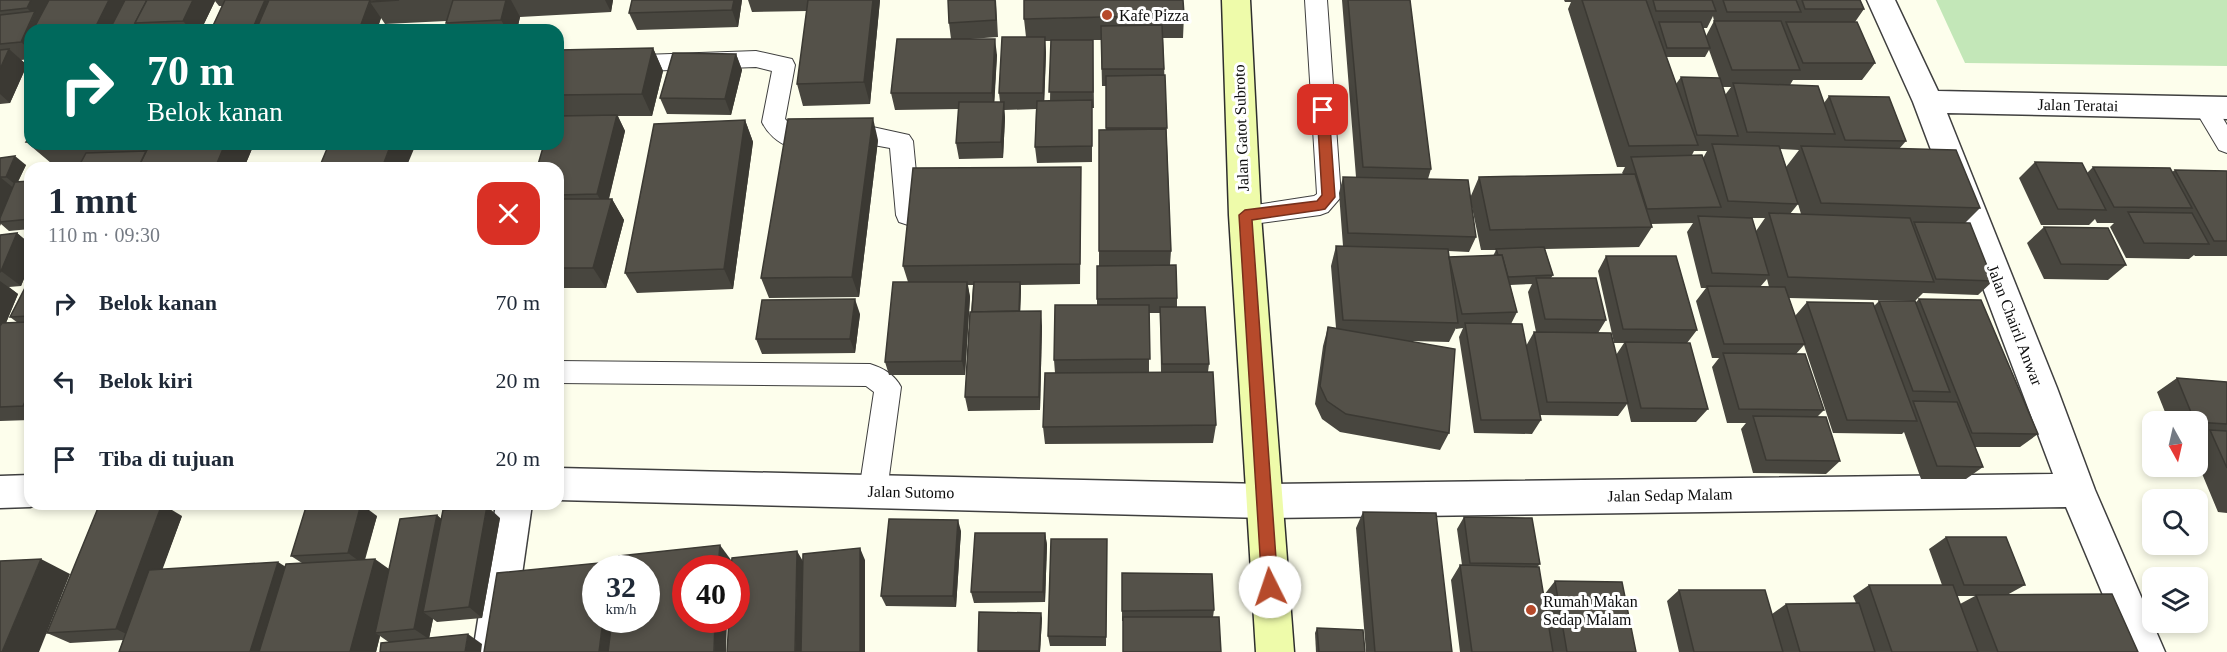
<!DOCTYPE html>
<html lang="id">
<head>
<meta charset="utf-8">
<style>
	:root { --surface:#fff; --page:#f6f6f7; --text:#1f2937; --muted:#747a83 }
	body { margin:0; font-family:"Times New Roman",serif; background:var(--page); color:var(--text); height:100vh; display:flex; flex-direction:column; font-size:22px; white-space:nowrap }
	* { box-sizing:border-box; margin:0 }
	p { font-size:20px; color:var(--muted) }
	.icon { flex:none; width:33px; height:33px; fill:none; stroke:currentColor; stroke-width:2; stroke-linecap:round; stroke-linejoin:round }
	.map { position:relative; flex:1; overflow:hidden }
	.drawer { position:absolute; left:24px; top:162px; width:540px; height:348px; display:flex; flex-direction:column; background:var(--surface); border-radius:18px; box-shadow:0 3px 9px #0003 }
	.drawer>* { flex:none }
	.top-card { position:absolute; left:24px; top:24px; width:540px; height:126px; border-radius:18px; box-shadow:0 3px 9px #0003; background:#00695c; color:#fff; overflow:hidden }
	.needle { width:39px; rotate:172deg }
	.fabs { position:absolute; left:2142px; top:411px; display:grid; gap:12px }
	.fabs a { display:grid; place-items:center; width:66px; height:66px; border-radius:12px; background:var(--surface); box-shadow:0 3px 9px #0003; font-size:30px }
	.speed { position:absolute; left:582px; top:555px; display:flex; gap:12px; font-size:30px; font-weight:700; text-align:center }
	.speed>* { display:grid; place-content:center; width:78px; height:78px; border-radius:50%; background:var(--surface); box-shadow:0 3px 9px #0003; line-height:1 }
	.speed small { font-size:15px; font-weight:400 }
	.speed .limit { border:9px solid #d22; background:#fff; color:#111 }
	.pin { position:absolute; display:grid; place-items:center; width:51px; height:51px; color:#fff; margin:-26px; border-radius:12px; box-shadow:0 3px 9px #0006 }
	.me { position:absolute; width:66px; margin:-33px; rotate:356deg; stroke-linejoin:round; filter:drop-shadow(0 0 4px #0008) }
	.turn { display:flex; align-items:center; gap:21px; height:126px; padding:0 24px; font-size:27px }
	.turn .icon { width:78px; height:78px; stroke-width:2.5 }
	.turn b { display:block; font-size:42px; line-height:51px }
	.round { display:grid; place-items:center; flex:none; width:63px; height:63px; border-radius:18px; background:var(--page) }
	.summary { display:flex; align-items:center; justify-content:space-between; height:102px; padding:0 24px }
	h1 { font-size:36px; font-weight:600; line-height:45px }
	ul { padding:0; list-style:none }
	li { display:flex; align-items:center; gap:18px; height:78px; padding:0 24px }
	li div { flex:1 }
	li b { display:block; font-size:22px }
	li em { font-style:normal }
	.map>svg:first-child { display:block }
</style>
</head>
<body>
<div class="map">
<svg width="2227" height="652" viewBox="0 0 2227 652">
	<rect width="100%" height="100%" fill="#fdfeec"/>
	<polygon fill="#c3e7b8" points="1936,0 2227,0 2227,66 1965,63"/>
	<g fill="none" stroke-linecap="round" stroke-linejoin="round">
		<defs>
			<g id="lane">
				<polygon points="1305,0 1327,0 1341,197 1328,212 1320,215 1245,225 1236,222 1233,215 1236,208 1314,196 1317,194"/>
				<path d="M756,51L792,59L795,65L785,119L795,129L868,126L909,135L913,141L920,215L917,222L908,225L899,222L896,215L890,148L868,144L790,147C778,143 767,133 762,122L772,71L756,67L558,74V58Z"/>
				<polygon points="2205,99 2213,102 2227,125 2227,153 2219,150 2194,108 2197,102"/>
				<path d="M558,361L870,364C883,368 895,375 901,387L887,491L883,500L873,504L863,500L859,491L874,392L866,386L558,383Z"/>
			</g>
			<g id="street">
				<polygon points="1867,0 1895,0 1938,91 2227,97 2227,119 1947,113 2057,388 2095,490 2165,652 2127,652 2066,507 1264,518 558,500 558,468 1264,484 2053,474 1913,102"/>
				<polygon points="30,475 30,504 39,504 30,507 0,508 0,476"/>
				<polygon points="496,504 532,504 511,652 473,652"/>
			</g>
			<polygon id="secondary" points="1222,0 1250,0 1261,215 1294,652 1256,652 1229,215"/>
		</defs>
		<use href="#lane" stroke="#3f3f3f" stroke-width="2"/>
		<use href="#street" stroke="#3f3f3f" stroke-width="3"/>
		<use href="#secondary" stroke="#2e2e2e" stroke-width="3"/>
		<use href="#lane" fill="#fff" fill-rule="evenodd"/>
		<use href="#street" fill="#fff" fill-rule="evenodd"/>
		<use href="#secondary" fill="#eefbaa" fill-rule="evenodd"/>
	</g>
	<g fill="#48463f" fill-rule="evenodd">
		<polygon points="0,0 613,0 611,12 520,17 517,30 450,30 446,23 446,21 385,24 381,18 377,30 211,30 222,6 219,6 215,1 201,30 30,30 30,59 21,60 27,65 10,103 0,104"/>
		<polygon points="742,0 738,27 637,30 629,13"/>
		<polygon points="748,0 880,0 870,104 803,106 797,84 807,11 752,12"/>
		<path d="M996,0L998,37L970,39L997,55L994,102H1000L999,93L1026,37L1024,19L1184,15L1183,38H1163L1171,251L1170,265L1177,298V307L1209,364L1208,372L1216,425L1213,443L1045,444L1043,427L1055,373L1054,360L1097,305V266H1099V130H1106V86H1102L1101,40H1079H1093L1094,108H1092V162L1037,163L1035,147L1036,109L1004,110L1005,118L1003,158L959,159L956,143L959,109L895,110L891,93L951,39L949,23ZM1045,41H1051L1050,101H1044L1046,53ZM1149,313H1160L1161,372L1149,373Z"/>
		<path d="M1342,0H1410L1431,169L1428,179L1476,237L1469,252L1448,251L1449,257L1493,256L1496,250H1481L1470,198L1479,177L1623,174L1622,173L1625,167H1617L1568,9L1571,2H1565L1564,0H1860L1864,9L1855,22L1875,63L1862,80H1793L1790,85L1824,103L1829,96L1906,141L1899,149L1980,208L1965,223L1993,281L1978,295L1923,293L1915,301L1789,298L1795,316L1807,302L1874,306L1879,301L1916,302L1919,299L2038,434L2020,447H1975L1983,467L1966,479H1921L1904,432L1902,434L1833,433L1804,345L1796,354L1824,410L1817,417L1840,461L1826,474L1753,473L1741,429L1746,423H1727L1712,367L1719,358H1712L1696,301L1706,288H1701L1687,232L1693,223L1651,224L1652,227L1639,247L1545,249L1553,275L1551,278L1606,320L1598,333L1616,355L1624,343H1614L1598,271L1606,256L1697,330L1687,343L1708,409L1696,422H1631L1627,404L1618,416L1540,415L1541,420L1532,434L1474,433L1459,337L1463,328L1456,329V328L1449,342L1411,341L1449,433L1440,450L1340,432L1322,419L1315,404L1323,346L1328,327L1336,328L1331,266L1336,246H1343L1339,193L1343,177H1356ZM1713,16L1714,21L1706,36L1703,28H1707ZM1709,50L1719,78L1681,77L1676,84L1666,57H1705ZM1723,87H1731L1725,95ZM1780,149L1799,150L1786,167ZM1694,151H1707L1703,158L1692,155ZM1796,197L1801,214H1790L1798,204ZM1752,218H1765L1756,231ZM1767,279L1769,287H1760ZM1532,284L1528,292L1536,332H1534L1526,346L1511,324L1517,312L1510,285Z"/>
		<polygon points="653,48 663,71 652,116 618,116 625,131 609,199 612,199 624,220 606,288 558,288 558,50"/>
		<polygon points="736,54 742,70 731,115 667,114 660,98"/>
		<polygon points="745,120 753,142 733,289 637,293 625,273"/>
		<polygon points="30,135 30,144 254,144 244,168 81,162 51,163 26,142"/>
		<polygon points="878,140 859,297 769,298 761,278"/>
		<polygon points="0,158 26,165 18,182 30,181 30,229 9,231 1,224 0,226"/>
		<polygon points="2035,162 2087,173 2093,167 2172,172 2175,170 2227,171 2227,256 2195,256 2194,255 2189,259 2126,258 2110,227 2114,223 2097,223 2095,219 2089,225 2041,225 2019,178"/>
		<polygon points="1081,167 1081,188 1080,284 1021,285 1020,311 1042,326 1040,410 968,411 965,397 973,285 968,285 970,297 965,375 889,375 885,362 908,282 903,266"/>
		<polygon points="2044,227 2126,265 2108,280 2044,279 2027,243"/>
		<polygon points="17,233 30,244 30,264 21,286 9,287 18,294 6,323 18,323 10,317 30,278 30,420 0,421 0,235"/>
		<polygon points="860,314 855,353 762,354 756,339"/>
		<polygon points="2177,378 2227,382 2227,513 2218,512 2198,464 2198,438 2199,437 2198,437 2198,422 2169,422 2157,392"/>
		<polygon points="1363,512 1452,652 1366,652 1356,528"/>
		<polygon points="437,515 441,519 500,518 482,618 437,622 433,619 429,638 482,644 390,643 380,636 376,652 119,652 123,640 70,643 47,633 182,516 162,569 285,567 302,563 291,556 377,516 365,560 389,569"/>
		<polygon points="1464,517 1540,564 1537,567 1544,595 1555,581 1636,652 1460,652 1451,580 1460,565 1462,565 1457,529"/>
		<polygon points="961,531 956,607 886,606 881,596"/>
		<polygon points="1045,533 1047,545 1045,602 974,603 971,592"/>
		<path d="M1946,537L2025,585L2007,595L2138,652H1679L1667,601L1679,590L1772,614L1786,604L1856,603L1853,596L1869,585H1942L1929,549ZM1957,596H1975L1960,604Z"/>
		<polygon points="1107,539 1106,646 1050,646 1048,636"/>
		<polygon points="1122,573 1214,610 1213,617 1122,621"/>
		<polygon points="1042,618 1040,652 978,652 978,651"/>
		<polygon points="1317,628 1365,652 1316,652 1315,633"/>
	</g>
	<g fill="#3b3933">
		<polygon points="31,0 55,0 51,30 30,30 30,50 21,42 34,15 27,8"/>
		<polygon points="109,0 133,0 119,30 94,30"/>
		<polygon points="193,0 214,0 215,1 201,30 189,30 190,29 183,21"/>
		<polygon points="265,0 270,0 273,30 252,30"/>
		<polygon points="506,0 511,0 520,17 517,30 507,30 501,20"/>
		<polygon points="605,0 613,0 611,12"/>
		<polygon points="734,0 742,0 738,27 732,10"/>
		<polygon points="873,0 880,0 870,104 864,82"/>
		<polygon points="370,2 381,18 377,30 359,30"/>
		<polygon points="1045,37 1046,53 1044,109 1043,93"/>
		<polygon points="995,39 997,55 994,109 992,93"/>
		<polygon points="653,48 663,71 652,116 642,94"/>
		<polygon points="9,49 27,65 10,103 0,94 0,69"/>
		<polygon points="736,54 742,70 731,115 725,99"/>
		<polygon points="1004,102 1005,118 1003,158 1001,142"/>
		<polygon points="617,115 625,131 606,210 597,194"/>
		<polygon points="873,118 878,140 859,297 852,277"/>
		<polygon points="745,120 753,142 733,289 724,269"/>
		<polygon points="136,144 158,144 147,154"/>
		<polygon points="225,144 254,144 244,168 215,168"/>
		<polygon points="391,144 416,144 406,168 382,168"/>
		<polygon points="15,156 26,165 16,185 6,177"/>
		<polygon points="0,177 16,190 0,222"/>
		<polygon points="612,199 624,220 606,288 593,268"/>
		<polygon points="17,233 30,244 30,264 21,286 1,271"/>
		<polygon points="0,281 18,294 0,337"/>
		<polygon points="967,282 970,297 965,375 962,361"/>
		<polygon points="1020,282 1021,290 1020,320 1019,312"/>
		<polygon points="855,299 860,314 855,353 850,339"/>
		<polygon points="1041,311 1042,326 1040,410 1039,397"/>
		<polygon points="30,391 30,411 23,406"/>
		<polygon points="162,504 182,516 137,639 116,629"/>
		<polygon points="361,504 377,516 363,564 348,553"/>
		<polygon points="487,506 500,518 482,618 469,607"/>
		<polygon points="437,515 450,527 423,612 433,619 429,639 414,629"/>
		<polygon points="958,520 961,531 956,607 953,596"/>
		<polygon points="1045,533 1047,545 1045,602 1043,592"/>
		<polygon points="720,545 731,560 730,568 718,568"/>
		<polygon points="860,548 865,560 865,652 860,652"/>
		<polygon points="797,551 804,563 802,652 795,652"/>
		<polygon points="41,559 70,574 39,652 2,652"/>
		<polygon points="375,559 396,574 375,633 380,636 376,652 350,652"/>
		<polygon points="278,562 302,577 279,652 250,652"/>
		<polygon points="609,562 615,568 609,568"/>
		<polygon points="1041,613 1042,618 1040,652 1039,652"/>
		<polygon points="603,620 619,620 615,652 599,652"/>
		<polygon points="715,620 727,620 726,652 714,652"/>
		<polygon points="468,634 482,644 481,652 465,652"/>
	</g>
	<g fill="#545149" stroke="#3b3933" stroke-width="1.5">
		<polygon points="0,0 31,0 27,8 0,11"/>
		<polygon points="49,0 109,0 94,30 33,30"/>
		<polygon points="125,0 147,0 135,23 140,28 110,29"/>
		<polygon points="147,0 193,0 183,21 135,23"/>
		<polygon points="225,0 265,0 252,30 211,30"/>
		<polygon points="269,0 370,0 359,30 256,30"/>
		<polygon points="370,0 399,0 370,2"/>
		<polygon points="453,0 506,0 501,20 446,23"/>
		<polygon points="632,0 734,0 732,10 629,13"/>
		<polygon points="808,0 873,0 864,82 797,84"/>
		<polygon points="948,0 995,0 996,20 949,23"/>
		<polygon points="1024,0 1183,0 1184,15 1024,19"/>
		<polygon points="1348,0 1410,0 1431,169 1363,167"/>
		<polygon points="1582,0 1646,0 1698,145 1629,146"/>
		<polygon points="1653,0 1712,0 1716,11 1656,11"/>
		<polygon points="1723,0 1796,0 1801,12 1727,12"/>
		<polygon points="1802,0 1860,0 1864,9 1805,9"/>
		<polygon points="35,11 21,42 0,44 0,15"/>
		<polygon points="1714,21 1781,21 1800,70 1732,70"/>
		<polygon points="1659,22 1701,22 1710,48 1667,48"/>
		<polygon points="1786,22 1857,22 1875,63 1803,63"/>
		<polygon points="1162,25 1164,69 1102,69 1101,26"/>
		<polygon points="191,26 189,30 99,30 99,29"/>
		<polygon points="1002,37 1045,37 1043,93 999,93"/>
		<polygon points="897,39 995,39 992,93 891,93"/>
		<polygon points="1051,40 1093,40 1093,92 1049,92"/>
		<polygon points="653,48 642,94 558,95 558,50"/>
		<polygon points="9,49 0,69 0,50"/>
		<polygon points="673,53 736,54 725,99 660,98"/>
		<polygon points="1165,75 1167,128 1106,128 1106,76"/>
		<polygon points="1681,77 1720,78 1738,136 1697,135"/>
		<polygon points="1733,83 1818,86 1835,134 1747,132"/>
		<polygon points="1829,96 1889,97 1906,141 1845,140"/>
		<polygon points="1092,100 1092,146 1035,147 1037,101"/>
		<polygon points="959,102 1004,102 1001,142 956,143"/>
		<polygon points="617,115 597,194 558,195 558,168 537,168 544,144 558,144 558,116"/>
		<polygon points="873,118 852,277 761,278 788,119"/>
		<polygon points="745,120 724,269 625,273 654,124"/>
		<polygon points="1166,129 1171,251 1099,251 1099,130"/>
		<polygon points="30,135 30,142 26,142"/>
		<polygon points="150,144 225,144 215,168 138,168"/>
		<polygon points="329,144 391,144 382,168 319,168"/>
		<polygon points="1712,144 1779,146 1798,204 1728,201"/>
		<polygon points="1801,146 1956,150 1980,208 1821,203"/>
		<polygon points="146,151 138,168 78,168 86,153"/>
		<polygon points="1702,155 1721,207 1647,209 1631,157"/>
		<polygon points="15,156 6,177 0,177 0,158"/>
		<polygon points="2035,162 2082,163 2106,210 2058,209"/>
		<polygon points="1081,167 1080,264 903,266 913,168"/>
		<polygon points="2093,167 2170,168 2192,208 2114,207"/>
		<polygon points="2175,170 2227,171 2227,241 2214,241"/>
		<polygon points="1635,174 1652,227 1490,230 1479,177"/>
		<polygon points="1343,177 1468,180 1476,237 1348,233"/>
		<polygon points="30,181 30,219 0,222 0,218 15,182"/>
		<polygon points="558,199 612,199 593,268 558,268"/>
		<polygon points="2128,212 2192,213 2209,244 2144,243"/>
		<polygon points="1769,213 1910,218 1934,282 1788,277"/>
		<polygon points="1698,216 1752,218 1769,275 1712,273"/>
		<polygon points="1914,222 1970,223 1993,281 1936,279"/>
		<polygon points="2044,227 2108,228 2126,265 2061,264"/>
		<polygon points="17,233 1,271 0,272 0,235"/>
		<polygon points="1336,246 1448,249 1458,323 1343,320"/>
		<polygon points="1544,247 1553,275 1508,277 1502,255 1498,255 1496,249"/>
		<polygon points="1502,255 1517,312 1462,314 1449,257"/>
		<polygon points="1606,256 1676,256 1697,330 1623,329"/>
		<polygon points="1176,265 1177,298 1097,299 1097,266"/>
		<polygon points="30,278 30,316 10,317"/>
		<polygon points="1536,278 1596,278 1606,320 1545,319"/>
		<polygon points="893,282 967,282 962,361 885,362"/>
		<polygon points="974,282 1020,282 1019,311 972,312"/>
		<polygon points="1707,286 1785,287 1805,344 1724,344"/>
		<polygon points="855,299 850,339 756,339 762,300"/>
		<polygon points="1919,299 1981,300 2038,434 1972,433"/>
		<polygon points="1879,301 1915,301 1950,392 1913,391"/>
		<polygon points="1807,302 1873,303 1917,421 1847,420"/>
		<polygon points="1055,305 1149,305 1150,359 1054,360"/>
		<polygon points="1160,307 1205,307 1209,364 1162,364"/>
		<polygon points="1041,311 1039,397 965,397 970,312"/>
		<polygon points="30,322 30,391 23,406 0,407 0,326 2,323"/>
		<polygon points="1465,323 1522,324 1541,420 1481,420"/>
		<polygon points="1328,327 1455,349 1449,433 1346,414 1327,401 1320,386"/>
		<polygon points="1534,332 1611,333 1628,403 1547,402"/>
		<polygon points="1625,342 1690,343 1708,409 1641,408"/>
		<polygon points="1723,353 1805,354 1824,410 1739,409"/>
		<polygon points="1213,372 1216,425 1043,427 1045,373"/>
		<polygon points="2177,378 2227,382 2227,424 2195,422"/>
		<polygon points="1913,401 1957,402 1983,467 1937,466"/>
		<polygon points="30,407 30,416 26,416"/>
		<polygon points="1753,416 1826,417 1840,461 1766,460"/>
		<polygon points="2210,430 2227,431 2227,468"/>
		<polygon points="162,504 116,629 47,633 98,508"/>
		<polygon points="361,504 348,553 291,556 306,507"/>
		<polygon points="487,506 469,607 423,612 443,510"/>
		<polygon points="1363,512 1436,513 1452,652 1375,652"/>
		<polygon points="437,515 414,629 375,633 400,519"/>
		<polygon points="1464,517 1532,518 1540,564 1470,563"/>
		<polygon points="889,519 958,520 953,596 881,596"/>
		<polygon points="975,533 1045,533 1043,592 971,592"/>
		<polygon points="1946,537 2006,537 2025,585 1964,585"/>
		<polygon points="1051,539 1107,539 1106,637 1048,636"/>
		<polygon points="720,545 718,568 686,568 686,620 715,620 714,652 608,652 612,620 646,620 646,568 617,568 619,556"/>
		<polygon points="860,548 860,652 801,652 803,554"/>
		<polygon points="797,551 795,652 727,652 729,620 736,620 736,568 731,568 732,558"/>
		<polygon points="41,559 2,652 0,652 0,561"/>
		<polygon points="375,559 350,652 259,652 286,564"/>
		<polygon points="278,562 250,652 119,652 149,570"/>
		<polygon points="609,562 609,568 596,568 596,620 603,620 599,652 484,652 497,573"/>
		<polygon points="1460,565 1539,567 1553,652 1472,652"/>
		<polygon points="1122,573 1212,574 1214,610 1122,611"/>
		<polygon points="1555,581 1622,582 1636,652 1567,652"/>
		<polygon points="1869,585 1953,585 1978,652 1892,652"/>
		<polygon points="1679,590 1765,590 1783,652 1694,652"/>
		<polygon points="2112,594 2138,652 1998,652 1976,595"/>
		<polygon points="1859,603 1875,652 1800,652 1786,604"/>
		<polygon points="979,612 1041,613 1039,651 978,651"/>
		<polygon points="1123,617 1219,617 1221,652 1123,652"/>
		<polygon points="1317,628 1363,630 1365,652 1319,652"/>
		<polygon points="468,634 465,652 380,652 381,643"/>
	</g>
	<polygon fill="#b64a2b" stroke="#76301c" stroke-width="1.5" points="1323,105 1329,110 1335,197 1325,209 1320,210 1252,220 1278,587 1276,592 1270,595 1265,592 1262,587 1239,215 1245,210 1317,201 1322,195 1317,110"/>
	<g fill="#b64a2b" stroke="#fff" stroke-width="2">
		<circle cx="1107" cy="15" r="6"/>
		<circle cx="1531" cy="610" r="6"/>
	</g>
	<g text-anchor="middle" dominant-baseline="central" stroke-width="6" stroke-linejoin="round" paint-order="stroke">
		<g font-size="16" fill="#0c0c0c" stroke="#fff" text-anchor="start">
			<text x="1119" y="15">Kafe Pizza</text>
			<text x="1543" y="601">Rumah Makan<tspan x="1543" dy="18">Sedap Malam</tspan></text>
		</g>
		<g font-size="16" fill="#0c0c0c" stroke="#fff">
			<text transform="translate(2078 105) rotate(1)">Jalan Teratai</text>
			<text transform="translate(1241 128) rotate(-92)">Jalan Gatot Subroto</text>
			<text transform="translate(2015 325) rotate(69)">Jalan Chairil Anwar</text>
			<text transform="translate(911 492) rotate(1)">Jalan Sutomo</text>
			<text transform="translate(1670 495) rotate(-1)">Jalan Sedap Malam</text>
		</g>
	</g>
</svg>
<div class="fabs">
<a><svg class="needle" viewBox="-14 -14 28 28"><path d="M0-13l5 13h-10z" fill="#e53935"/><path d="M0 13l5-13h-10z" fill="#747a83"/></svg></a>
<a><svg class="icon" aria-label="search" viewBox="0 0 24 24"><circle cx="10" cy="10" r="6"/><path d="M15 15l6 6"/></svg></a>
<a><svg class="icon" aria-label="layers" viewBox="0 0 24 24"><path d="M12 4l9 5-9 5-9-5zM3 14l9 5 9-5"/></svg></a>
</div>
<div class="speed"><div>32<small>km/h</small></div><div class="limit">40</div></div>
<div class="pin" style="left:1323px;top:110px;background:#d93025"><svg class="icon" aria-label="arrive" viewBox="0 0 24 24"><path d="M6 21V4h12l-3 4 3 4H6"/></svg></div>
<svg class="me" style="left:1270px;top:587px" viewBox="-20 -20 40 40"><circle r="19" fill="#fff"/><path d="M0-13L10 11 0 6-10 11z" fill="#b64a2b"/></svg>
<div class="top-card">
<div class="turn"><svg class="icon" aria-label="right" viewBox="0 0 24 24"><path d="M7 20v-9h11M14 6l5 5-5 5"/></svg><div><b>70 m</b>Belok kanan</div></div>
</div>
<section class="drawer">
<div class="summary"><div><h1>1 mnt</h1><p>110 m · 09:30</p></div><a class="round" style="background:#d93025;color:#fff"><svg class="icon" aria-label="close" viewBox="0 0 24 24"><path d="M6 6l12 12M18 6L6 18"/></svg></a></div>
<ul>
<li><svg class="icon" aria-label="right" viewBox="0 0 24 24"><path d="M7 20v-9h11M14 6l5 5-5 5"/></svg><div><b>Belok kanan</b></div><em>70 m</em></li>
<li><svg class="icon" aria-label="left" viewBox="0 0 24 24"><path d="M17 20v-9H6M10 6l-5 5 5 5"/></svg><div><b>Belok kiri</b></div><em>20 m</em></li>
<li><svg class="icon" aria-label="arrive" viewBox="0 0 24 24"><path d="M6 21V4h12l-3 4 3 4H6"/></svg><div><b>Tiba di tujuan</b></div><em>20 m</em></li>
</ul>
</section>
</div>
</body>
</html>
